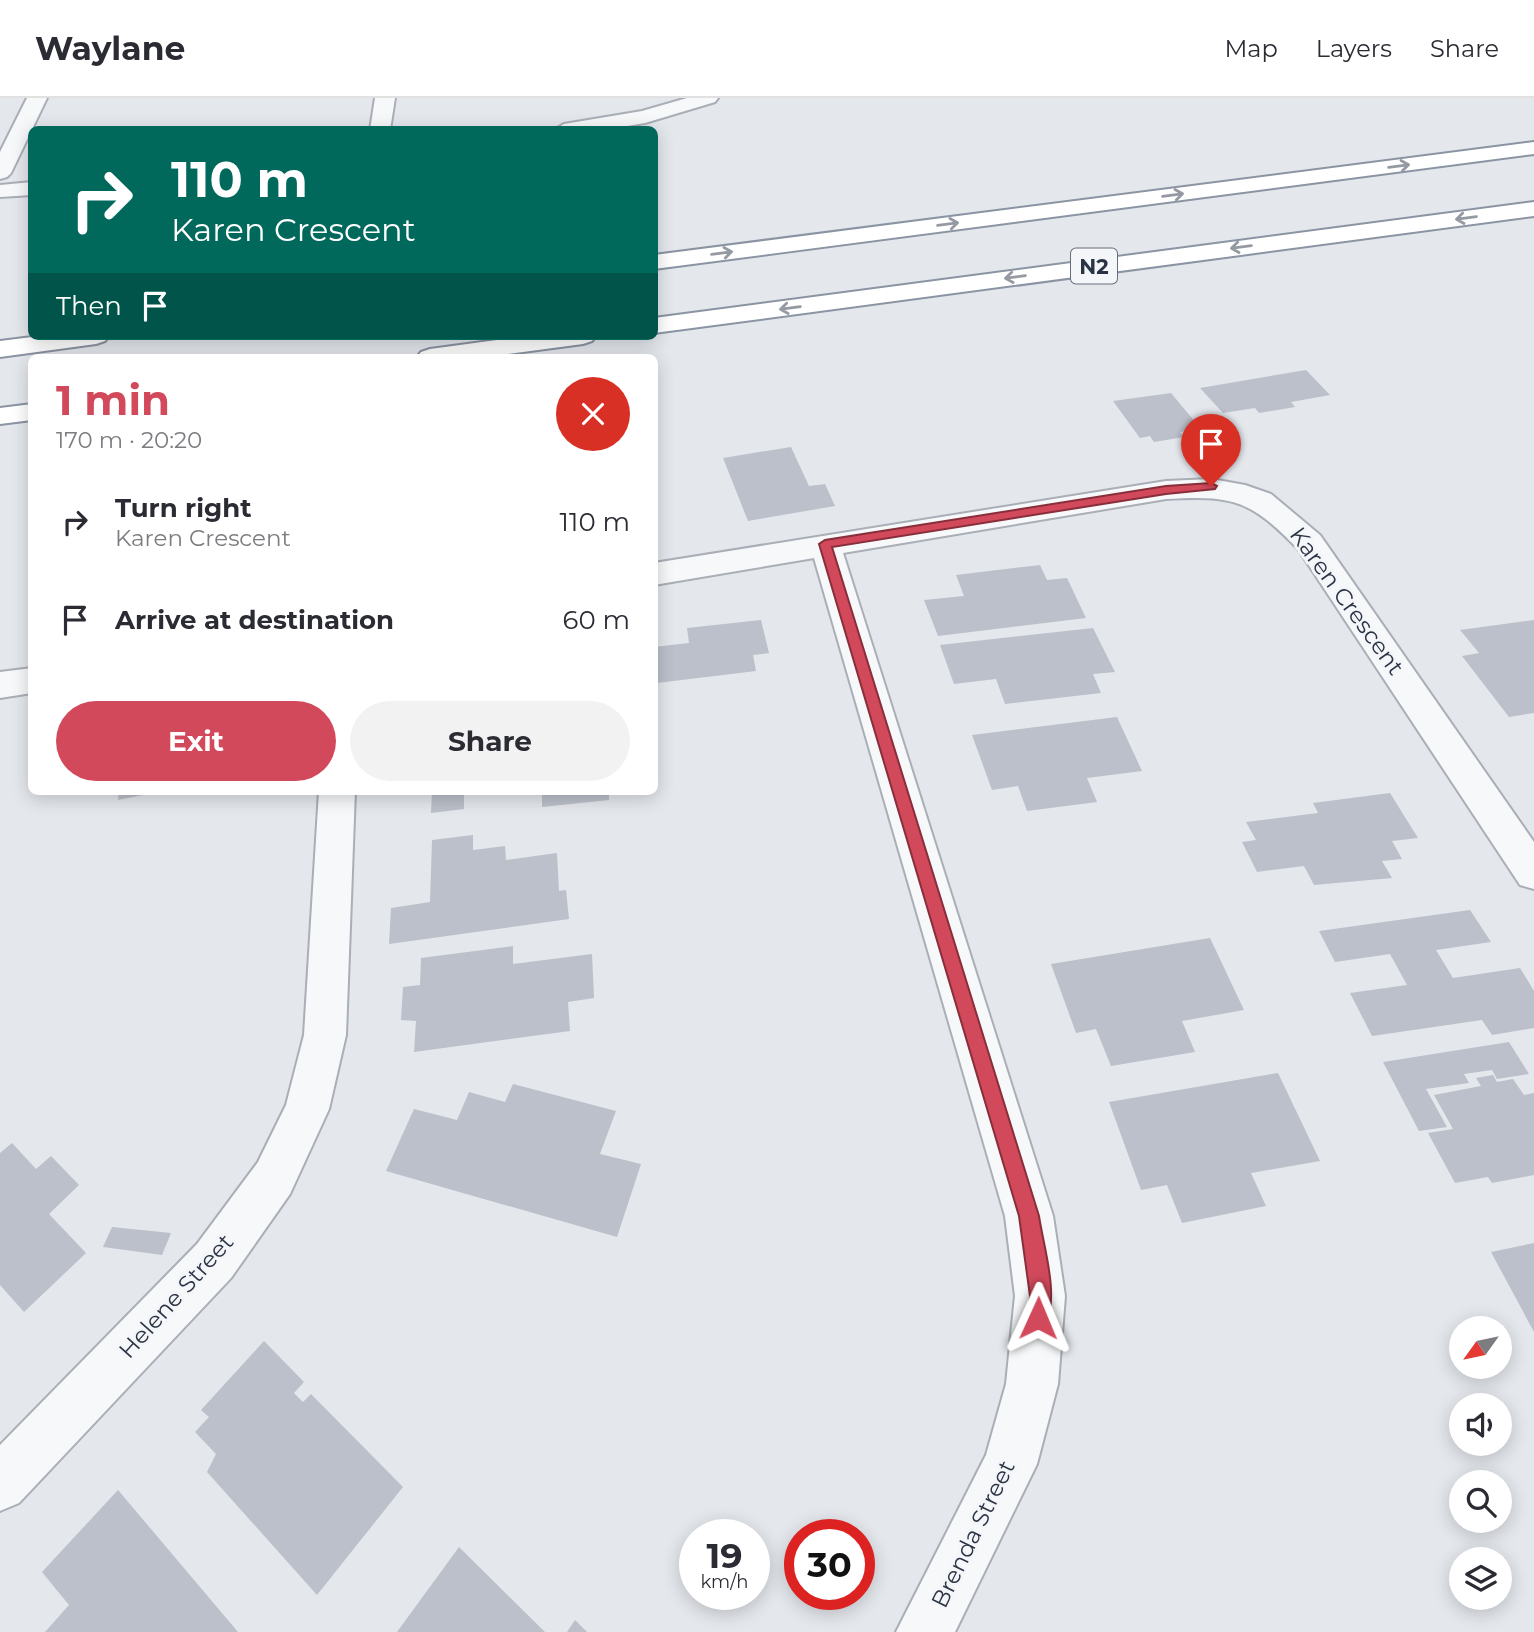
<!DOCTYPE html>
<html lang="en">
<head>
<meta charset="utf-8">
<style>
	:root { --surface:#fff; --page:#f2f2f3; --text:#2b2b33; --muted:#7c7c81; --line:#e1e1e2; --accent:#d1495b }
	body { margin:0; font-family:Montserrat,sans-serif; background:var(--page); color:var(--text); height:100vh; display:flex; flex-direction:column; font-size:26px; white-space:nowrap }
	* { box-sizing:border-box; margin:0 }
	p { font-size:23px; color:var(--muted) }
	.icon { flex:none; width:38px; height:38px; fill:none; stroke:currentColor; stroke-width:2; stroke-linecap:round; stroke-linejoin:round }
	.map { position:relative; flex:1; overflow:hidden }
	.sheet { position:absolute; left:28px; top:256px; width:630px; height:441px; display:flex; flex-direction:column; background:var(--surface); border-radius:10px; box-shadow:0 4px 18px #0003 }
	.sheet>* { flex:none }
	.guide { position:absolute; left:28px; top:28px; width:630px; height:214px; border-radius:10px; box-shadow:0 4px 18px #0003; background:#00695c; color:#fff; overflow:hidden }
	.needle { width:46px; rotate:237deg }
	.fabs { position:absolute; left:1449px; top:1218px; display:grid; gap:14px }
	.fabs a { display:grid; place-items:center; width:63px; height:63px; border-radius:50%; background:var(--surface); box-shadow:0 4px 18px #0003; font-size:35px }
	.speed { position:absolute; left:679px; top:1421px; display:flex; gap:14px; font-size:35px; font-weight:700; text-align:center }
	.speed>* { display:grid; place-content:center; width:91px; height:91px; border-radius:50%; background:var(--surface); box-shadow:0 4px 18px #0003; line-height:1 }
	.speed small { font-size:18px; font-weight:400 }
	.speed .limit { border:10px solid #d22; background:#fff; color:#111 }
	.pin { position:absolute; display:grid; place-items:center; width:60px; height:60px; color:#fff; margin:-72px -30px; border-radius:50% 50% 50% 0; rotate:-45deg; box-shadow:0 0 7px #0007 }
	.pin .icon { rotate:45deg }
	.me { position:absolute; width:77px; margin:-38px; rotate:1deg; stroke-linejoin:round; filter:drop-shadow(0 0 5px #0008) }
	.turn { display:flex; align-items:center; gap:24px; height:147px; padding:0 28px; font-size:32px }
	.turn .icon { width:91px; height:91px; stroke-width:2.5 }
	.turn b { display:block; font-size:49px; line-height:60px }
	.then { display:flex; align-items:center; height:66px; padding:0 28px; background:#0003; gap:14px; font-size:26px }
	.round { display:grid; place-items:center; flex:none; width:74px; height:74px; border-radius:37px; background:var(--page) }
	.summary { display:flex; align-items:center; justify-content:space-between; height:119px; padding:0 28px }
	h1 { font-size:42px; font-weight:700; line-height:52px; color:var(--accent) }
	.action { display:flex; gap:14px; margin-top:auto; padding:14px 28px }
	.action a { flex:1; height:80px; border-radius:42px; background:var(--accent); color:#fff; font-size:28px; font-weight:700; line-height:80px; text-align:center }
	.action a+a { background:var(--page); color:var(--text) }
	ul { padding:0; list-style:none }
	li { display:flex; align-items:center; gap:21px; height:98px; padding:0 28px }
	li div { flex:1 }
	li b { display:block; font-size:26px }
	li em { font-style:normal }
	header { display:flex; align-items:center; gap:42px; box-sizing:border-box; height:98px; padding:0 35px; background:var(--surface); border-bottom:2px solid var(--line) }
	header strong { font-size:33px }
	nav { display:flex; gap:38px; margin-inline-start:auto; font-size:24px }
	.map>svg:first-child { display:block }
</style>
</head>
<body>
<header>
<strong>Waylane</strong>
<nav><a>Map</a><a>Layers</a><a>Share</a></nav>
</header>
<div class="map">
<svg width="1534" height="1534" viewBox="0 0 1534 1534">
	<rect width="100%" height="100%" fill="#e4e7ec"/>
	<g fill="#bbc0ca">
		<polygon points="1306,272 1330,297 1291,304 1295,309 1259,315 1255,310 1223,315 1200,290"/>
		<polygon points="1171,295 1201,331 1180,334 1184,339 1154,344 1150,338 1140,340 1113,303"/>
		<polygon points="791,349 809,388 825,386 835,408 748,423 723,360"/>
		<polygon points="1040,467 1047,482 1067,480 1086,520 938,538 924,502 964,498 956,477"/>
		<polygon points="761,522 769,555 753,557 756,573 657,585 658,594 654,595 654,549 689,545 687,530"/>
		<polygon points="1534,522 1534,615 1509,619 1462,558 1479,555 1460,532"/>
		<polygon points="1093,530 1115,574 1093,576 1101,595 1005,606 996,581 954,586 940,547"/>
		<polygon points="1117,619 1142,673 1087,680 1097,704 1027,713 1018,688 992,692 972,637"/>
		<polygon points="119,693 158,693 158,694 118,702"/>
		<polygon points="432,693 464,693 464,711 431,715"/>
		<polygon points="542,693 609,693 609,702 542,709"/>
		<polygon points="1390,695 1418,740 1392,743 1402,761 1382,763 1392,780 1314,787 1304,768 1257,774 1242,744 1256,742 1246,724 1318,715 1313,705"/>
		<polygon points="473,737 473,752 505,748 506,762 557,755 559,793 566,792 569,821 389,846 391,810 430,804 432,742"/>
		<polygon points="1470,812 1491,844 1436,852 1453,880 1520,870 1534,893 1534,930 1492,937 1482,922 1372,938 1350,895 1407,887 1390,856 1335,864 1319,833"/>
		<polygon points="1210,840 1244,912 1182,923 1195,954 1111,968 1096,931 1076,935 1051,866"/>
		<polygon points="513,848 513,866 592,856 594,900 568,904 570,933 414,954 416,923 401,922 403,889 420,887 421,860"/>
		<polygon points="1509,944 1529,976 1497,981 1492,972 1464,976 1469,985 1426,991 1447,1029 1419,1033 1383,964"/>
		<polygon points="1278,975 1320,1063 1251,1075 1266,1108 1182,1125 1167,1087 1141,1092 1109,1004"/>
		<polygon points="1493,977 1497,984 1513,981 1524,997 1534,995 1534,1077 1492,1085 1488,1079 1455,1085 1428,1035 1453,1031 1434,997 1481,988 1476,980"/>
		<polygon points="513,986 616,1013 600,1056 641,1066 617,1139 386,1073 414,1011 457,1022 469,994 505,1004"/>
		<polygon points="12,1045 36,1071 51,1058 79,1087 49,1116 86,1155 24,1214 0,1187 0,1055"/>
		<polygon points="112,1129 171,1135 162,1157 103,1149"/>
		<polygon points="1534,1145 1534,1234 1491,1154"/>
		<polygon points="264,1243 304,1284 294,1295 303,1304 311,1296 403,1389 317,1497 207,1374 216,1356 195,1334 209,1319 201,1312"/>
		<polygon points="118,1392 238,1534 45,1534 69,1507 42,1474"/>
		<polygon points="459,1449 545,1534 397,1534"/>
		<polygon points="575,1522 587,1534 567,1534"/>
	</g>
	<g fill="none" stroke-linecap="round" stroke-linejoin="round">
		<defs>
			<g id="minor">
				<polygon points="27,0 47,0 11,75 7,79 0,81 0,54"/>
				<polygon points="375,0 395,0 390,32 370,32"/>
				<polygon points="687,0 718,0 715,4 645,25 604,32 554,32 564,26 642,13"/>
				<polygon points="32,84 32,97 0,99 0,87"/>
				<path d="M1212,381L1245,387L1271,396L1320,437L1534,744V791L1520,787L1298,451C1250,402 1234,397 1166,401L843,455L1053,1118L1065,1198L1058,1286L1037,1366L955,1534H896L986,1357L1006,1286L1015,1198L1005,1118L814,460L654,487V465L1166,383Z"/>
				<polygon points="32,570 32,595 0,600 0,574"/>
				<polygon points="319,693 355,693 346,937 329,1011 290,1096 231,1180 19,1405 0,1413 0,1347 197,1146 258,1064 286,1007 304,937"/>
			</g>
			<g id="highway">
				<polygon points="1534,44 1534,56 654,171 654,157"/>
				<polygon points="1534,104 1534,118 654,235 654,220"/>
				<polygon points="40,238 109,238 105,243 96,246 0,259 0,243"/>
				<polygon points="527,238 596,238 592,243 583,246 486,259 417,259 421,254 430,251"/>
				<polygon points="32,306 32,322 0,326 0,310"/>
			</g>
		</defs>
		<use href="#minor" stroke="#a9aeb7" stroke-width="4"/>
		<use href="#highway" stroke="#8b94a3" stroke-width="4"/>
		<use href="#minor" fill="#f7f8fa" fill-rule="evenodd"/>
		<use href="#highway" fill="#fff" fill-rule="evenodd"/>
	</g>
	<defs><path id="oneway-shaft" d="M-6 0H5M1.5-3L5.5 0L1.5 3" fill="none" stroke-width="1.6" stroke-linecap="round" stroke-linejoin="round" transform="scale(1.75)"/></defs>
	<g stroke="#959aa2">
		<use href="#oneway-shaft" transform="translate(1399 68) rotate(-7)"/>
		<use href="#oneway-shaft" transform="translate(1173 97) rotate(-7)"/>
		<use href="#oneway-shaft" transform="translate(1466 120) rotate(173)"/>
		<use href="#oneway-shaft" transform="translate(948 126) rotate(-7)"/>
		<use href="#oneway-shaft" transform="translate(1241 149) rotate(173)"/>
		<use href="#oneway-shaft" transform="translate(722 155) rotate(-7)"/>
		<use href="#oneway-shaft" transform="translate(1015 179) rotate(172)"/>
		<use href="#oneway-shaft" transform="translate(790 210) rotate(172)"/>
	</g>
	<path fill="#d1495b" stroke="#882f3b" stroke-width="2" d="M1211,385L1217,388L1215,391L1166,396L832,449L1039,1118C1044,1151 1059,1196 1046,1227L1038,1230L1031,1227L1028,1220L1030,1198L1019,1118L819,446L825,442L1166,388Z"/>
	<g text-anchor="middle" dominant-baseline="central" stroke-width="6" stroke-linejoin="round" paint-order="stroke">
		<rect fill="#f4f6f9" stroke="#676e7b" stroke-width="2" x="1071" y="150.5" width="46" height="35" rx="5"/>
		<g font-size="21" font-weight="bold" fill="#2b3445">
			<text x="1094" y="168">N2</text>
		</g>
		<g font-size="23" fill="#2b3445" stroke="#f4f6f9">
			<text transform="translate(1347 503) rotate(54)">Karen Crescent</text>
			<text transform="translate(176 1198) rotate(-48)">Helene Street</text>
			<text transform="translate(973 1436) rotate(-64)">Brenda Street</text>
		</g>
	</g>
</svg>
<div class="fabs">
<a><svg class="needle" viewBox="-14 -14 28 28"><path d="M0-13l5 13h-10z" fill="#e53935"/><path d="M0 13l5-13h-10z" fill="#7c7c81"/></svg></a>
<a><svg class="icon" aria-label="sound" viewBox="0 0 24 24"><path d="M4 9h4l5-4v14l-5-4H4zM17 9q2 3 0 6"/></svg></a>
<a><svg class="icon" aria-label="search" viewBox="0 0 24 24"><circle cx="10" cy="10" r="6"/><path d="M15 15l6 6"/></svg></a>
<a><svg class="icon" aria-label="layers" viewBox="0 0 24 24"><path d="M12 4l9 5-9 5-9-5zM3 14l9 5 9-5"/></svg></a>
</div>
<div class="speed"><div>19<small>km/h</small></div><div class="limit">30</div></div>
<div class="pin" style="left:1211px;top:388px;background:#d93025"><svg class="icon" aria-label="arrive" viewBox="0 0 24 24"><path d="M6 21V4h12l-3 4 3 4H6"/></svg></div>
<svg class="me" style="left:1038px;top:1220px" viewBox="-20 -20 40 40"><path d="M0-17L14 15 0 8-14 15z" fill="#d1495b" stroke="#fff" stroke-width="4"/></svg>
<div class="guide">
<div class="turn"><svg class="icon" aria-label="right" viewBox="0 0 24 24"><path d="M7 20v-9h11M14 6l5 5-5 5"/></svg><div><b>110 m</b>Karen Crescent</div></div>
<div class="then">Then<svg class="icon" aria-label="arrive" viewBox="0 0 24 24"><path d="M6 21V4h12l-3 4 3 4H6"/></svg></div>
</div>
<section class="sheet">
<div class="summary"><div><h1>1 min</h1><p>170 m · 20:20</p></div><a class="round" style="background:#d93025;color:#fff"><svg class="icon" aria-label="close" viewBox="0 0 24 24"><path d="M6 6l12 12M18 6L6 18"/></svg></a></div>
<ul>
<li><svg class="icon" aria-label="right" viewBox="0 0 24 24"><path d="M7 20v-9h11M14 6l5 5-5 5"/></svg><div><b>Turn right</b><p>Karen Crescent</p></div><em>110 m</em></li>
<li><svg class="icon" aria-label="arrive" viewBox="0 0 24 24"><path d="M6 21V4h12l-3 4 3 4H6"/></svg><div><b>Arrive at destination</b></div><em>60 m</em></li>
</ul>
<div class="action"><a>Exit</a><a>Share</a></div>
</section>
</div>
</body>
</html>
